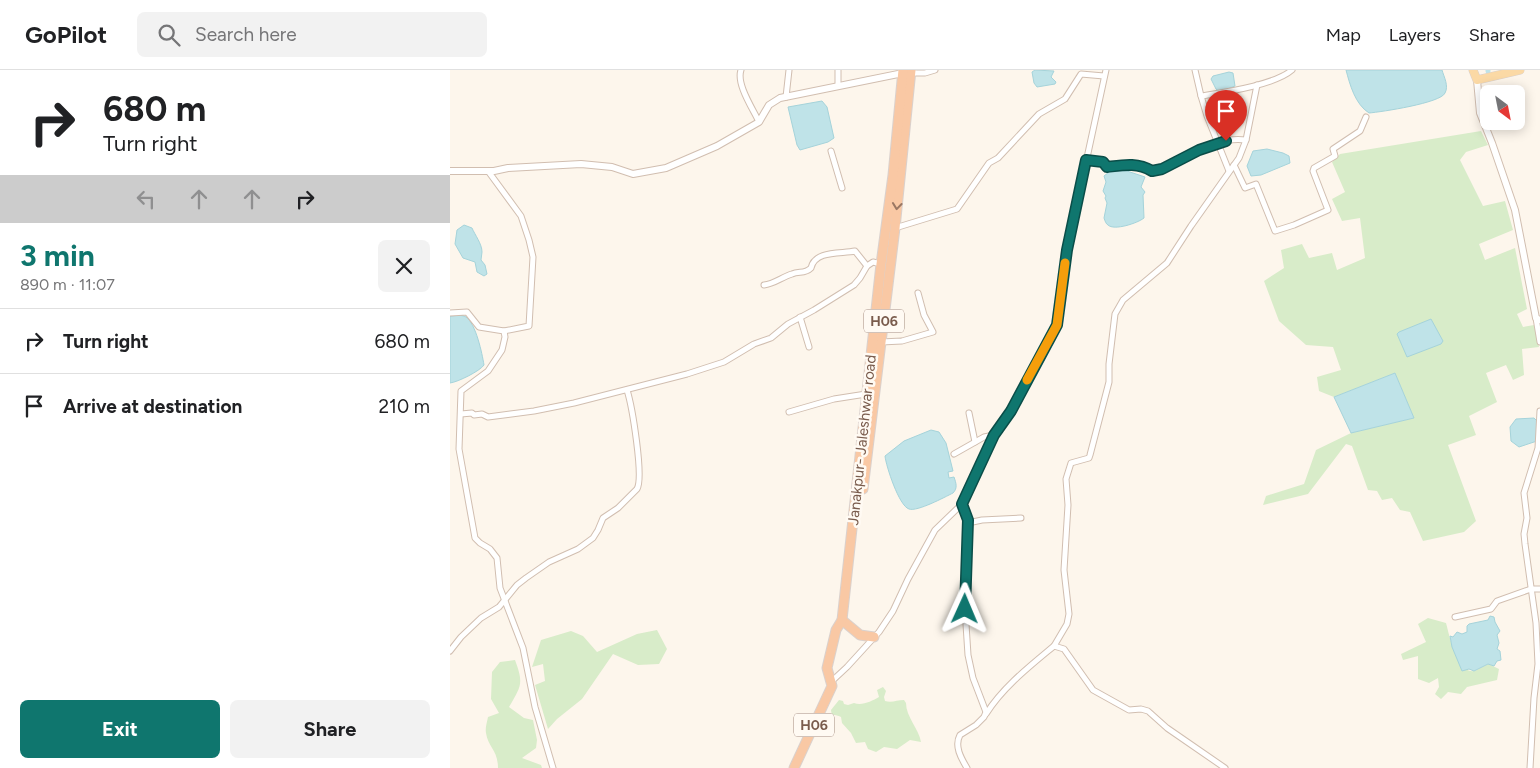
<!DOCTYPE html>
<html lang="en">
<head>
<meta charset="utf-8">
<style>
	:root { --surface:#fff; --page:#f2f2f2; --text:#202124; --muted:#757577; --line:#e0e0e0; --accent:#0f766e }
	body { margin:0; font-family:Figtree,sans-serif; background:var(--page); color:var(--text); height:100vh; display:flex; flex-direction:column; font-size:19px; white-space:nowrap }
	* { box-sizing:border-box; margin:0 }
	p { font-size:16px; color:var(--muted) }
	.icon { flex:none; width:28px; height:28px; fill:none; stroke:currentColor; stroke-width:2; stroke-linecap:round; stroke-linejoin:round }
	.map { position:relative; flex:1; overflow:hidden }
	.panel { display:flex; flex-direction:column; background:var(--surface); width:450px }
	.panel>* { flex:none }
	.hud { background:#fff; color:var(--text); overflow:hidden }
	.needle { width:32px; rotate:148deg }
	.tools { position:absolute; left:1030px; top:15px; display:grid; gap:10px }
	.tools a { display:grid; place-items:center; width:45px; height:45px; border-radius:8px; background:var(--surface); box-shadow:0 2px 12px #0003; font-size:25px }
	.pin { position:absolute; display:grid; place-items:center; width:42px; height:42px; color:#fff; margin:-51px -21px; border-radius:50% 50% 50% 0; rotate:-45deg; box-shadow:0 0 5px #0007 }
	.pin .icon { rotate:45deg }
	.me { position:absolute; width:55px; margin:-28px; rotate:1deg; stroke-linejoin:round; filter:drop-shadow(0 0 4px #0008) }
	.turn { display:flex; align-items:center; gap:18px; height:105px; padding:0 20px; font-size:22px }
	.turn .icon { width:65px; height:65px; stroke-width:2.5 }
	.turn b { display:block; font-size:35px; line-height:42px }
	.lanes { display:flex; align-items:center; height:48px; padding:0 20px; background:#0003; justify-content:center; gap:25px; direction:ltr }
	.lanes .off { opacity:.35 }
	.round { display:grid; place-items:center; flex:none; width:52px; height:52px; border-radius:8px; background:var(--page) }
	.head { display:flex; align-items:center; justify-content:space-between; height:85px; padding:0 20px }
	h1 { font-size:30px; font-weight:700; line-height:38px; color:var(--accent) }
	.cta { display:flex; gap:10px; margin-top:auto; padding:10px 20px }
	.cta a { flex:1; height:58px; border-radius:8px; background:var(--accent); color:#fff; font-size:20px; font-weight:700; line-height:58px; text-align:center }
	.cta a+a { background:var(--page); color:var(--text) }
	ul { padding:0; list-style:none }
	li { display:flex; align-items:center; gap:15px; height:65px; padding:0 20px; border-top:1px solid var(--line) }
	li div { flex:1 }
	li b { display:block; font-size:19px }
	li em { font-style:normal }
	header { display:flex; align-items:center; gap:30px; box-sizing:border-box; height:70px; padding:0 25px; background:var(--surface); border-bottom:1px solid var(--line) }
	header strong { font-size:24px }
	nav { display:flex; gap:28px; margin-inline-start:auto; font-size:18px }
	.search { width:350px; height:45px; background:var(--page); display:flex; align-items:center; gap:12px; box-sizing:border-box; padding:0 18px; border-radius:8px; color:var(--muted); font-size:19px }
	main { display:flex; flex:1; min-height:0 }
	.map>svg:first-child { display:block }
</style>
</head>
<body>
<header>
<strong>GoPilot</strong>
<div class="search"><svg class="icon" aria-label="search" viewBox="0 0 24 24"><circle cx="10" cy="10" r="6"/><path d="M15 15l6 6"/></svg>Search here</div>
<nav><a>Map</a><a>Layers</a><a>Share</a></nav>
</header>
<main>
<section class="panel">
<div class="hud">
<div class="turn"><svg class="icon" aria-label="right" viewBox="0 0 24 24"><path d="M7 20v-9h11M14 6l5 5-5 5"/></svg><div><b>680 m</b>Turn right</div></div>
<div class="lanes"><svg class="icon off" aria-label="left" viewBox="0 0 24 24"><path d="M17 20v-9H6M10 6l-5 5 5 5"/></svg><svg class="icon off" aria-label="ahead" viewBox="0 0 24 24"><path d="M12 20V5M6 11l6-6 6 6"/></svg><svg class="icon off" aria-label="ahead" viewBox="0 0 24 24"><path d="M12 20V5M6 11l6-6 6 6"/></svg><svg class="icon" aria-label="right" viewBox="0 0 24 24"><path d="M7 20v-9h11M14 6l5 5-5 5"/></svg></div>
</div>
<div class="head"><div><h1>3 min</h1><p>890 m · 11:07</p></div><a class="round"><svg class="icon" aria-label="close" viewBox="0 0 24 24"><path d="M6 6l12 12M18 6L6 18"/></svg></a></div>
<ul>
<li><svg class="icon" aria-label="right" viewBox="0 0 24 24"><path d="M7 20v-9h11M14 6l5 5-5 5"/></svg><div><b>Turn right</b></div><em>680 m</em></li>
<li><svg class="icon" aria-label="arrive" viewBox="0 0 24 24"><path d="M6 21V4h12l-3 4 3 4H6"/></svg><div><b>Arrive at destination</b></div><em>210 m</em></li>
</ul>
<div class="cta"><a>Exit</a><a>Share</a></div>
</section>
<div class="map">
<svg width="1090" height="698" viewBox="0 0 1090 698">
	<rect width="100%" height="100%" fill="#fdf6ec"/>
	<g fill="#d8ecc9">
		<polygon points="1031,61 1038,75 1016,82 1010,90 1033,136 1055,131 1063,160 1029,174 1035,190 1065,178 1077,239 1067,244 1073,257 1084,255 1089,277 1072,279 1074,305 1063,310 1056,295 1036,303 1047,332 1019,346 1026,365 998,375 1026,451 1014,462 973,471 960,442 950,440 942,428 932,430 927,421 918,420 902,376 896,374 858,424 813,435 816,426 854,414 866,380 901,363 964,348 945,303 884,327 869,321 867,307 891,300 883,277 856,275 829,251 814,211 834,198 831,180 852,174 859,188 882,183 887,200 915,188 910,148 892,151 882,129 895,122 882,92 890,84"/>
		<path d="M978,548L996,553C999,564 1007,604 1024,601C1028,600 1035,595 1039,594L1049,599L1047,610L1017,617L1011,624L998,622L991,629L985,624L989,617L988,608L979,613L968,609V586L953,590L951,584L976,572L968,554Z"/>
		<polygon points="207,560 217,579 209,594 188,595 163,584 132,629 107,649 98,659 85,615 95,611 93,594 82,597 91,570 121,561 133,566 147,582 187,564"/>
		<path d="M65,590C74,614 71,616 59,637L74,648L83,650L87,670L86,678L72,688L91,695L92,698H48C48,680 38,677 36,663C35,658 37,652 38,647L49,643L41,629L42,602L50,592Z"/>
		<path d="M433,617L436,621L434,627L435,631C442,633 447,630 454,630L456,633C456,647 469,659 471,672L460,670L447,679L434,677L426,682L418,679L415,672L406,673L401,663L392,653L391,647C387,644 381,647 381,640L389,630L393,631L394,634L398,635L404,633C412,636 422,631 429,627L427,620Z"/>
	</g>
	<g fill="#bfe3e8" stroke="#a5d3da">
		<polygon points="585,0 604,1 601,7 606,12 605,14 587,17 584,13 582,2"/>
		<path d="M896,0H992C994,7 999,16 995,23C991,33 931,42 919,43C905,34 900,15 896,0Z"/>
		<polygon points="779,2 783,3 785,16 770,22 766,19 761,9 763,6"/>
		<polygon points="372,31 377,37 384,68 378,72 350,80 347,75 338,37"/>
		<polygon points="817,79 833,83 839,86 840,93 811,105 801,106 797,96 803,81"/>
		<path d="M677,101L695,107L691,117L695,122L693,125L694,148C688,153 664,161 658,155C656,154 655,151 654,148L657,133L655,128L656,126L653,121L656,112L654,106L659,102Z"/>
		<path d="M14,155L22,158C25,165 32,174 32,182C32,185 31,187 31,190L35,195L37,204L34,206L27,202L25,192L13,188L5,174L7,160Z"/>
		<path d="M0,246C5,246 11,244 16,247C26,254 32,283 34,295C30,301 8,312 0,313Z"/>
		<polygon points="981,249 993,271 991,274 957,287 947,264 949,262"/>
		<polygon points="945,303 964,348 901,363 884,327"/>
		<polygon points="1084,348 1088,352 1087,371 1069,377 1061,371 1060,357 1066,349"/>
		<path d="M481,360L489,362L496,373L503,401L498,402L499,408L504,407C506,413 508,418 503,423C495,427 467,442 459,439C449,436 436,396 435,386L454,371Z"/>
		<polygon points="1040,546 1044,547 1045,552 1050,561 1047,565 1049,573 1047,579 1050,581 1051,590 1047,591 1044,596 1038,594 1024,601 1019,599 1012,601 1002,577 1000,566 1003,567 1007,562 1012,564 1017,562 1017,556 1019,554 1038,550"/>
	</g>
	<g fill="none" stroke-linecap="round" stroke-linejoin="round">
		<polyline stroke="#bfe3e8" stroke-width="5" points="1038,0 1038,1"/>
		<defs>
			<g id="minor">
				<path d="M291,0C286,14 303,39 309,52"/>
				<path d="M745,0L751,26C775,22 825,15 842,0"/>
				<polyline points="460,3 475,3 485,0"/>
				<polyline points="388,16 388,0"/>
				<polyline points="751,26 757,46 779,101"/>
				<polyline points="336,27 339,0"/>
				<polyline points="381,81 392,118"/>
				<path d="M637,90L653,92L657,97C673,95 687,92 702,101C734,94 761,65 796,70"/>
				<polyline points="784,95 795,118 806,114 825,161 844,155 878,140 863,101 864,98 885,86 883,79 910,61 916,47"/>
				<polyline points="38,101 71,146 79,170 83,187 79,256 54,261"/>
				<polyline points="445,158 507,139 539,93 548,88 589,44 615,29 631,4 654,6"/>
				<path d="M314,215C324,214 332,207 342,204C349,201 355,204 361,198C365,180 391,184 405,181L417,196"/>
				<polyline points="0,243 17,242 29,257 54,261 55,267 52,280 38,301 11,321 9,379 25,468 30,473 40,479 47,488 50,518 73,578 85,637 103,698"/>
				<polyline points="350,247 359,277"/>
				<polyline points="1086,248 1090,272"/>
				<polyline points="431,272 452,271 483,262 474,245 468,223"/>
				<polyline points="339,342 384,329 416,324"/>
				<polyline points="519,343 525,372"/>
				<polyline points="11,344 22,343 24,345 32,344 38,347 84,341 124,333 237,304 274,292 304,274 321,268 338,254 364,240 404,215 410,208 417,196 423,192 431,194"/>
				<polyline points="504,384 534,367 544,365"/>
				<path d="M512,434L518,450L515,539L518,585L523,608L536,642L534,647L526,655L510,665C504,676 511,688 517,698"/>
				<polyline points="518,453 532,450 571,448"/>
				<polyline points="1005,547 1041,539 1047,531 1081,519 1090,519"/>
				<path d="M0,581L11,567L31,548L49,537L67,515L76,508L99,492L128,479L143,468L148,460L153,448L168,438L187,419C194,407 182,336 177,320"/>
				<polyline points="382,611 397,597 429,562 443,541 458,509 485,460 512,434 544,365 561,341 607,255 617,180 656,0"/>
				<path d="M536,644C553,617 580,596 604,576"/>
				<polyline points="775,698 717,658 698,641 691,639 679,640 643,620 614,579 604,576 617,554 619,544 614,500 618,435 616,409 621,393 639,388 640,385 659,312 659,294 665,244 673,230 717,193 741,156 789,88 796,70 807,15"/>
				<polyline points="1080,698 1084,628 1088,594 1086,553 1075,474 1074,464 1077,448 1074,423 1088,378 1090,341"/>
			</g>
			<g id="tertiary">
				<polyline points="1027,10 1030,43 1042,73 1065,140 1086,248 1090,250"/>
				<polyline points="0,101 44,101 58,98 131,94 162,97 183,104 216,98 267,76 309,52 319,35 330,28 453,3"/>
			</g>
			<polyline id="primary" points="1023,0 1027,10 1070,0"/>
			<g id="trunk">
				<polyline points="413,419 445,158 461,0"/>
				<polyline points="392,550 410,565 424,567"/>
				<polyline points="344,698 382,616 377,598 386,560 392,550 431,194 443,105 453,0"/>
			</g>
		</defs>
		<use href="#minor" stroke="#d1beb0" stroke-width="7"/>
		<use href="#tertiary" stroke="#d1beb0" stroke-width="8"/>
		<use href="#primary" stroke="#dad1cd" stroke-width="9"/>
		<use href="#trunk" stroke="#dad1cd" stroke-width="11"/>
		<use href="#minor" stroke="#fff" stroke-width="5"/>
		<use href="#tertiary" stroke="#fff" stroke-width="6"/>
		<use href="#primary" stroke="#fbd9a5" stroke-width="8"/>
		<use href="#trunk" stroke="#f9c8a4" stroke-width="9"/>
	</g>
	<defs><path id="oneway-chevron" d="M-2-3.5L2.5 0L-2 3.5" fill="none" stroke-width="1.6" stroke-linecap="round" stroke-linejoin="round" transform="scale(1.25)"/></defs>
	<use stroke="#9a7763" href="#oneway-chevron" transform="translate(447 136) rotate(96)"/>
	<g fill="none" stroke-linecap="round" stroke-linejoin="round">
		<defs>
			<path id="route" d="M515,539L518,450L512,434L544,365L561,341L607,255L617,180L636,90L653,92L657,97C673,95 687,92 702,101L712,99L749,80L776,71"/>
		</defs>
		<use href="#route" stroke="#0a4d48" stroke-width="12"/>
		<use href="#route" stroke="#0f766e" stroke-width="9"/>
		<polyline stroke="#f59e0b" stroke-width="9" points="577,310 607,255 615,193"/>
	</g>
	<g text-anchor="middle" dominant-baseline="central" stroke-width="5" stroke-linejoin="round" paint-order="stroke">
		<g fill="#fffaf3" stroke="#a28b7f" stroke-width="1">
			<rect x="414" y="239.5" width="40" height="23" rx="4"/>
			<rect x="344" y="643.5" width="40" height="23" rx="4"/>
		</g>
		<g font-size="14" font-weight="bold" fill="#7a5c4d">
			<text x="434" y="251">H06</text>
			<text x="364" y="655">H06</text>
		</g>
		<g font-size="15" fill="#7a5c4d" stroke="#fffaf3">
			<text transform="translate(412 370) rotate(-84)">Janakpur- Jaleshwar road</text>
		</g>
	</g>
</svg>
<div class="tools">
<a><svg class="needle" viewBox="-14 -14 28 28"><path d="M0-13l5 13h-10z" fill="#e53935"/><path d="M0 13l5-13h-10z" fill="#757577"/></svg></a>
</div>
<div class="pin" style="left:776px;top:71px;background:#d93025"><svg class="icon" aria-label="arrive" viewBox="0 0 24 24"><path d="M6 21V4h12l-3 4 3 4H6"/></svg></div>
<svg class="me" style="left:515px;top:539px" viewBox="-20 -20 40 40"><path d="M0-17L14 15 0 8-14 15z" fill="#0f766e" stroke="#fff" stroke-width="4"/></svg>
</div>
</main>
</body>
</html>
